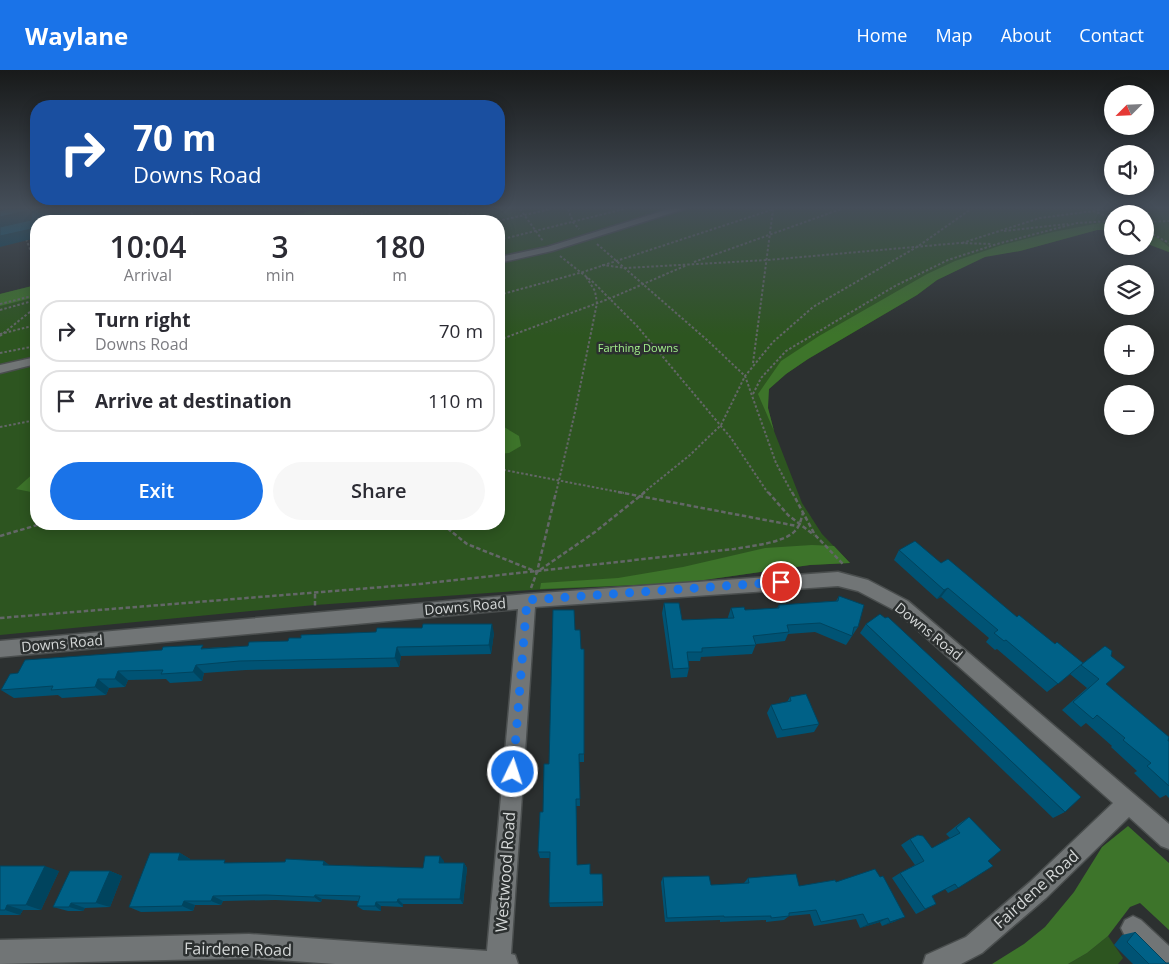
<!DOCTYPE html>
<html lang="en">
<head>
<meta charset="utf-8">
<style>
	:root { --surface:#fff; --page:#f7f7f7; --text:#2b2b33; --muted:#7c7c81; --line:#e1e1e2; --accent:#1a73e8 }
	body { margin:0; font-family:"Open Sans",sans-serif; background:var(--page); color:var(--text); height:100vh; display:flex; flex-direction:column; font-size:19px; white-space:nowrap }
	* { box-sizing:border-box; margin:0 }
	p { font-size:16px; color:var(--muted) }
	.icon { flex:none; width:28px; height:28px; fill:none; stroke:currentColor; stroke-width:2; stroke-linecap:round; stroke-linejoin:round }
	.map { position:relative; flex:1; overflow:hidden }
	.panel { position:absolute; left:30px; top:145px; width:475px; height:315px; display:flex; flex-direction:column; background:var(--surface); border-radius:20px; box-shadow:0 2px 12px #0003 }
	.panel>* { flex:none }
	.hud { position:absolute; left:30px; top:30px; width:475px; height:105px; border-radius:20px; box-shadow:0 2px 12px #0003; background:#1a4fa0; color:#fff; overflow:hidden }
	.needle { width:32px; rotate:246deg }
	.fabs { position:absolute; left:1104px; top:15px; display:grid; gap:10px }
	.fabs a { display:grid; place-items:center; width:50px; height:50px; border-radius:50%; background:var(--surface); box-shadow:0 2px 12px #0003; font-size:25px }
	.pin { position:absolute; display:grid; place-items:center; width:42px; height:42px; color:#fff; margin:-21px; border:2px solid #fff; border-radius:50%; box-shadow:0 1px 5px #0007 }
	.me { position:absolute; width:55px; margin:-28px; rotate:4deg; stroke-linejoin:round; filter:drop-shadow(0 0 4px #0008) }
	.turn { display:flex; align-items:center; gap:18px; height:105px; padding:0 20px; font-size:22px }
	.turn .icon { width:65px; height:65px; stroke-width:2.5 }
	.turn b { display:block; font-size:35px; line-height:42px }
	.eta { display:flex; justify-content:space-evenly; align-items:center; height:85px; text-align:center }
	.eta b { font-size:30px; font-weight:600; line-height:35px }
	.button { display:flex; gap:10px; margin-top:auto; padding:10px 20px }
	.button a { flex:1; height:58px; border-radius:30px; background:var(--accent); color:#fff; font-size:20px; font-weight:600; line-height:58px; text-align:center }
	.button a+a { background:var(--page); color:var(--text) }
	ul { padding:0; list-style:none }
	li { display:flex; align-items:center; gap:15px; height:62px; margin:0 10px 8px; padding:0 10px; border:2px solid var(--line); border-radius:20px }
	li div { flex:1 }
	li b { display:block; font-size:19px }
	li em { font-style:normal }
	header { display:flex; align-items:center; gap:30px; box-sizing:border-box; height:70px; padding:0 25px; background:var(--accent); color:#fff }
	header strong { font-size:24px }
	nav { display:flex; gap:28px; margin-inline-start:auto; font-size:18px }
	.map>svg:first-child { display:block }
</style>
</head>
<body>
<header>
<strong>Waylane</strong>
<nav><a>Home</a><a>Map</a><a>About</a><a>Contact</a></nav>
</header>
<div class="map">
<svg width="1169" height="894" viewBox="0 0 1169 894">
	<rect width="100%" height="100%" fill="#2c3030"/>
	<g fill="#2d5520">
		<polygon points="316,139 1169,139 1169,182 1145,173 1145,144 1112,144 1112,160 1097,160 1020,181 986,186 937,210 917,225 808,289 786,304 769,319 767,327 768,338 774,361 802,433 822,464 850,493 810,495 683,513 531,520 315,535 0,565 0,224 36,215 36,454 499,454 499,151 277,151"/>
		<polygon points="1108,866 1123,888 1118,894 1068,894 1087,883"/>
	</g>
	<g fill="#3d742a">
		<polygon points="316,139 362,139 326,151 277,151"/>
		<polygon points="1105,152 1112,153 1112,160 1097,160 1020,181 985,187 937,210 917,225 808,289 786,304 769,319 768,338 774,361 758,324 781,291 819,266 927,204 955,191 1002,175 1053,162"/>
		<polygon points="1145,162 1158,168 1169,177 1169,182 1145,173"/>
		<polygon points="36,215 36,227 0,236 0,224"/>
		<polygon points="499,354 519,366 521,376 509,383 499,384"/>
		<polygon points="36,401 36,423 16,419"/>
		<polygon points="812,475 834,476 850,493 810,495 683,513 540,519 541,513 618,508 683,497 765,478"/>
		<polygon points="1128,756 1169,793 1169,860 1140,833 1130,837 1108,866 1087,883 1068,894 992,894 1024,874 1045,857 1074,822 1102,777"/>
	</g>
	<g fill="none" stroke-linecap="round" stroke-linejoin="round">
		<defs>
			<g id="street">
				<polygon points="669,139 684,139 552,181 499,193 499,187 547,177"/>
				<polygon points="36,287 36,294 0,303 0,295"/>
				<polygon points="838,502 868,510 908,531 1169,754 1169,779 1161,776 1129,747 1046,828 982,883 961,894 923,894 926,885 966,867 1030,812 1113,733 896,541 858,521 838,516 535,537 511,884 515,885 518,894 335,894 249,888 0,894 0,870 249,864 487,881 518,539 0,587 0,571 527,524"/>
				<polygon points="1133,846 1141,850 1169,876 1169,894 1153,894 1125,866 1121,858 1125,850"/>
			</g>
		</defs>
		<use href="#street" stroke="#4a4e4e" stroke-width="3"/>
		<g stroke="#636767" stroke-width="2" stroke-dasharray="2.5 2" stroke-linecap="butt">
			<polyline points="188,139 199,151"/>
			<polyline points="449,139 493,151"/>
			<polyline points="520,139 543,171"/>
			<polyline points="568,139 573,152 579,159"/>
			<polyline points="1093,141 1112,148"/>
			<polyline points="310,151 326,147 342,139"/>
			<polyline points="344,151 373,139"/>
			<polyline points="442,151 455,139"/>
			<polyline points="498,151 551,139"/>
			<polyline points="1145,152 1169,151"/>
			<polyline points="1145,160 1169,173"/>
			<polyline points="1004,161 1068,154"/>
			<polyline points="26,169 36,194"/>
			<polyline points="499,170 624,139"/>
			<polyline points="962,173 1040,148 1109,139"/>
			<polyline points="597,174 707,270 745,306 776,393 792,423"/>
			<polyline points="560,186 593,212 637,256 731,368 768,423"/>
			<polyline points="694,192 841,139"/>
			<polyline points="602,195 626,198 768,190 959,173 992,174"/>
			<polyline points="499,225 583,202 774,139"/>
			<polyline points="0,234 36,225"/>
			<polyline points="0,240 36,230"/>
			<polyline points="0,264 36,255"/>
			<polyline points="0,266 36,237"/>
			<polyline points="499,270 611,228 687,195"/>
			<polyline points="0,283 36,276"/>
			<polyline points="753,293 773,140"/>
			<polyline points="753,324 761,308 786,281 895,216 948,190 997,174 1077,153 1112,151"/>
			<polyline points="0,357 36,350"/>
			<polyline points="499,399 624,423"/>
			<polyline points="556,423 575,342 597,233 595,221 585,205"/>
			<polyline points="643,423 690,385 721,355 745,306 773,272 813,237 917,177 971,139"/>
		</g>
		<g stroke="#636767" stroke-width="2.5" stroke-dasharray="4.5 2.5" stroke-linecap="butt">
			<polyline points="618,422 797,456"/>
			<polyline points="768,422 788,445 814,465"/>
			<polyline points="792,422 815,465 844,495"/>
			<polyline points="442,454 467,474 537,502 556,422"/>
			<polyline points="0,466 41,454"/>
			<polyline points="531,518 537,502 595,462 645,422"/>
			<polyline points="315,524 315,537"/>
			<path d="M0,548L420,514L734,479C750,476 784,473 795,461C800,456 801,449 803,443"/>
		</g>
		<use href="#street" fill="#717576" fill-rule="evenodd"/>
	</g>
	<g fill="#005374">
		<polygon points="899,480 941,493 1055,574 1083,593 1105,576 1106,614 1169,671 1169,728 1166,725 1160,728 1134,703 1137,701 1111,677 1112,676 1086,653 1081,657 1062,640 1087,618 1070,604 1047,622 997,579 995,580 986,572 989,568 941,527 937,529 894,490"/>
		<polygon points="839,526 858,557 846,575 815,562 788,564 785,571 756,574 752,584 701,587 700,591 688,591 689,598 687,607 671,608 662,543 664,533 682,550 728,548 728,547 731,538 745,540 777,538 779,535 836,531"/>
		<polygon points="866,554 1065,742 1053,748 860,563"/>
		<polygon points="575,560 581,579 584,579 584,692 579,692 580,736 576,736 577,795 590,804 603,832 603,836 550,837 549,833 550,788 540,788 538,782 549,694"/>
		<polygon points="494,563 491,584 401,586 399,597 246,600 204,603 202,611 170,613 166,609 128,610 125,617 109,618 106,625 62,628 58,625 14,628 1,620 18,603 206,578"/>
		<polygon points="790,627 819,654 814,662 777,668 767,643 771,635 787,632"/>
		<polygon points="969,747 958,818 948,823 945,819 932,826 936,834 916,844 892,808 900,803 915,795 901,775 910,769 932,778 950,768 946,764 960,753"/>
		<polygon points="180,783 190,789 190,790 229,793 324,791 329,795 423,798 444,791 444,793 464,793 467,798 463,834 403,834 403,837 381,836 381,841 363,840 357,836 358,831 322,829 321,832 275,830 223,831 221,835 195,835 193,841 141,842 129,837"/>
		<polygon points="0,796 59,801 41,840 23,840 20,845 0,845"/>
		<polygon points="110,801 122,806 110,837 85,838 83,841 68,841 53,837"/>
		<polygon points="663,807 711,815 744,813 748,808 799,816 836,812 896,851 882,856 880,852 860,858 856,849 814,856 810,844 789,846 784,850 766,852 766,850 720,852 720,850 665,852 661,812"/>
		<polygon points="1135,862 1166,893 1169,894 1133,894 1114,875 1122,865"/>
	</g>
	<g fill="#00445e">
		<polygon points="42,139 77,139 45,149 38,142 40,140"/>
		<polygon points="110,139 148,139 105,151 63,151"/>
		<polygon points="30,140 36,149 0,158 0,147"/>
		<polygon points="36,158 36,168 0,177 0,166"/>
		<polygon points="948,518 941,527 937,529 944,520"/>
		<polygon points="492,554 494,563 491,584 489,575"/>
		<polygon points="397,577 401,586 399,597 395,588"/>
		<polygon points="196,595 204,603 202,611 193,602"/>
		<polygon points="118,601 128,610 125,617 115,609"/>
		<polygon points="98,609 109,618 106,625 95,617"/>
		<polygon points="180,783 190,789 189,796 178,790"/>
		<polygon points="440,786 444,791 443,798 439,793"/>
		<polygon points="324,791 330,796 323,795"/>
		<polygon points="464,793 467,798 463,834 460,829"/>
		<polygon points="45,796 59,801 41,840 26,835"/>
		<polygon points="110,801 122,806 110,837 96,833"/>
		<polygon points="315,825 322,829 321,832 314,827"/>
		<polygon points="213,826 223,831 221,835 211,831"/>
		<polygon points="398,829 403,834 403,837 397,832"/>
		<polygon points="184,831 195,835 193,841 182,836"/>
		<polygon points="376,832 381,836 381,841 375,836"/>
		<polygon points="71,833 85,838 83,841 69,837"/>
		<polygon points="7,835 23,840 20,845 5,840"/>
		<polygon points="905,847 896,851 882,856 890,852"/>
		<polygon points="888,848 880,852 860,858 868,854"/>
	</g>
	<g fill="#006187" stroke="#00445e">
		<polygon points="8,139 42,139 40,140 38,142 55,144 70,139 110,139 63,151 36,151 36,158 0,166 0,157 31,150 32,142 30,140 0,147 0,141"/>
		<polygon points="915,471 941,493 948,489 1017,547 1019,545 1055,574 1057,572 1083,593 1058,614 1006,570 1004,571 994,563 998,560 948,518 944,520 899,480"/>
		<polygon points="839,526 864,535 858,557 854,557 852,566 820,553 787,555 789,562 753,566 756,575 702,578 702,582 687,582 689,598 673,599 664,533 679,533 682,550 734,548 731,538 744,537 745,540 779,538 779,535 838,531"/>
		<polygon points="553,540 574,540 575,560 580,560 581,579 584,579 584,684 579,684 580,729 576,729 577,795 590,794 590,804 602,804 603,832 549,833 550,782 538,782 540,742 543,742 544,694 549,694"/>
		<polygon points="880,544 885,548 888,547 1081,727 1065,742 866,554"/>
		<polygon points="423,554 492,554 489,575 397,577 395,588 239,591 196,595 193,602 161,604 163,600 118,601 115,609 98,609 95,617 51,620 53,616 1,620 10,604 18,603 25,590 162,580 163,577 203,575 201,579 248,576 249,572 288,571 289,568 301,568 301,565 376,562 377,558 422,558"/>
		<polygon points="1105,576 1112,581 1111,586 1125,597 1106,614 1169,667 1168,671 1169,671 1169,716 1147,696 1151,693 1123,670 1125,668 1097,645 1093,649 1073,632 1099,609 1081,595"/>
		<polygon points="806,624 819,654 782,660 771,635 791,631 790,627"/>
		<polygon points="969,747 1001,780 988,791 993,796 958,818 955,814 932,826 936,834 925,839 900,803 924,791 910,769 918,765 923,766 932,778 960,763 956,758"/>
		<polygon points="150,783 180,783 178,790 225,790 224,793 285,792 286,789 324,791 323,795 423,798 425,786 440,786 439,793 464,793 460,829 398,829 397,832 376,832 375,836 357,836 360,826 315,825 314,827 266,825 213,826 211,831 184,831 182,836 129,837"/>
		<polygon points="0,796 45,796 26,835 7,835 5,840 0,840"/>
		<polygon points="875,799 880,807 883,806 905,847 890,852 888,848 868,854 863,844 821,852 816,840 789,843 789,846 771,848 771,846 724,847 724,846 667,848 663,807 709,806 711,815 749,813 748,808 796,804 799,816 835,810 836,812"/>
		<polygon points="70,801 110,801 96,833 71,833 69,837 53,837"/>
		<polygon points="1135,862 1166,893 1169,893 1169,894 1149,894 1127,872"/>
	</g>
	<linearGradient id="sky" x2="0" y2="1"><stop stop-color="#181a1a"/><stop offset="0.52" stop-color="#454e59"/><stop offset="1" stop-color="#454e59" stop-opacity="0"/></linearGradient>
	<rect width="1169" height="265" fill="url(#sky)"/>
	<g fill="none" stroke-linecap="round" stroke-linejoin="round">
		<polyline stroke="#1a73e8" stroke-width="9" stroke-dasharray="0 16.2" points="513,702 527,530 781,512"/>
	</g>
	<g text-anchor="middle" dominant-baseline="central" stroke-width="5" stroke-linejoin="round" paint-order="stroke">
		<g font-size="11" fill="#a2ef8b" stroke="#2c3030">
			<text x="638" y="277">Farthing Downs</text>
		</g>
		<g font-size="14" fill="#d5d8d8" stroke="#2c3030">
			<text transform="translate(465 536) rotate(-5)">Downs Road</text>
			<text transform="translate(929 561) rotate(39)">Downs Road</text>
			<text transform="translate(62 573) rotate(-5)">Downs Road</text>
		</g>
		<g font-size="16" fill="#d5d8d8" stroke="#2c3030">
			<text transform="translate(505 802) rotate(-86)">Westwood Road</text>
			<text transform="translate(1036 819) rotate(-42)">Fairdene Road</text>
			<text transform="translate(238 879) rotate(1)">Fairdene Road</text>
		</g>
	</g>
</svg>
<div class="fabs">
<a><svg class="needle" viewBox="-14 -14 28 28"><path d="M0-13l5 13h-10z" fill="#e53935"/><path d="M0 13l5-13h-10z" fill="#7c7c81"/></svg></a>
<a><svg class="icon" aria-label="sound" viewBox="0 0 24 24"><path d="M4 9h4l5-4v14l-5-4H4zM17 9q2 3 0 6"/></svg></a>
<a><svg class="icon" aria-label="search" viewBox="0 0 24 24"><circle cx="10" cy="10" r="6"/><path d="M15 15l6 6"/></svg></a>
<a><svg class="icon" aria-label="layers" viewBox="0 0 24 24"><path d="M12 4l9 5-9 5-9-5zM3 14l9 5 9-5"/></svg></a>
<a>+</a>
<a>−</a>
</div>
<div class="pin" style="left:781px;top:512px;background:#d93025"><svg class="icon" aria-label="arrive" viewBox="0 0 24 24"><path d="M6 21V4h12l-3 4 3 4H6"/></svg></div>
<svg class="me" style="left:513px;top:702px" viewBox="-20 -20 40 40"><circle r="17" fill="#1a73e8" stroke="#fff" stroke-width="3"/><path d="M0-11L8 9 0 5-8 9z" fill="#fff"/></svg>
<div class="hud">
<div class="turn"><svg class="icon" aria-label="right" viewBox="0 0 24 24"><path d="M7 20v-9h11M14 6l5 5-5 5"/></svg><div><b>70 m</b>Downs Road</div></div>
</div>
<section class="panel">
<div class="eta">
<div><b>10:04</b><p>Arrival</p></div>
<div><b>3</b><p>min</p></div>
<div><b>180</b><p>m</p></div>
</div>
<ul>
<li><svg class="icon" aria-label="right" viewBox="0 0 24 24"><path d="M7 20v-9h11M14 6l5 5-5 5"/></svg><div><b>Turn right</b><p>Downs Road</p></div><em>70 m</em></li>
<li><svg class="icon" aria-label="arrive" viewBox="0 0 24 24"><path d="M6 21V4h12l-3 4 3 4H6"/></svg><div><b>Arrive at destination</b></div><em>110 m</em></li>
</ul>
<div class="button"><a>Exit</a><a>Share</a></div>
</section>
</div>
</body>
</html>
